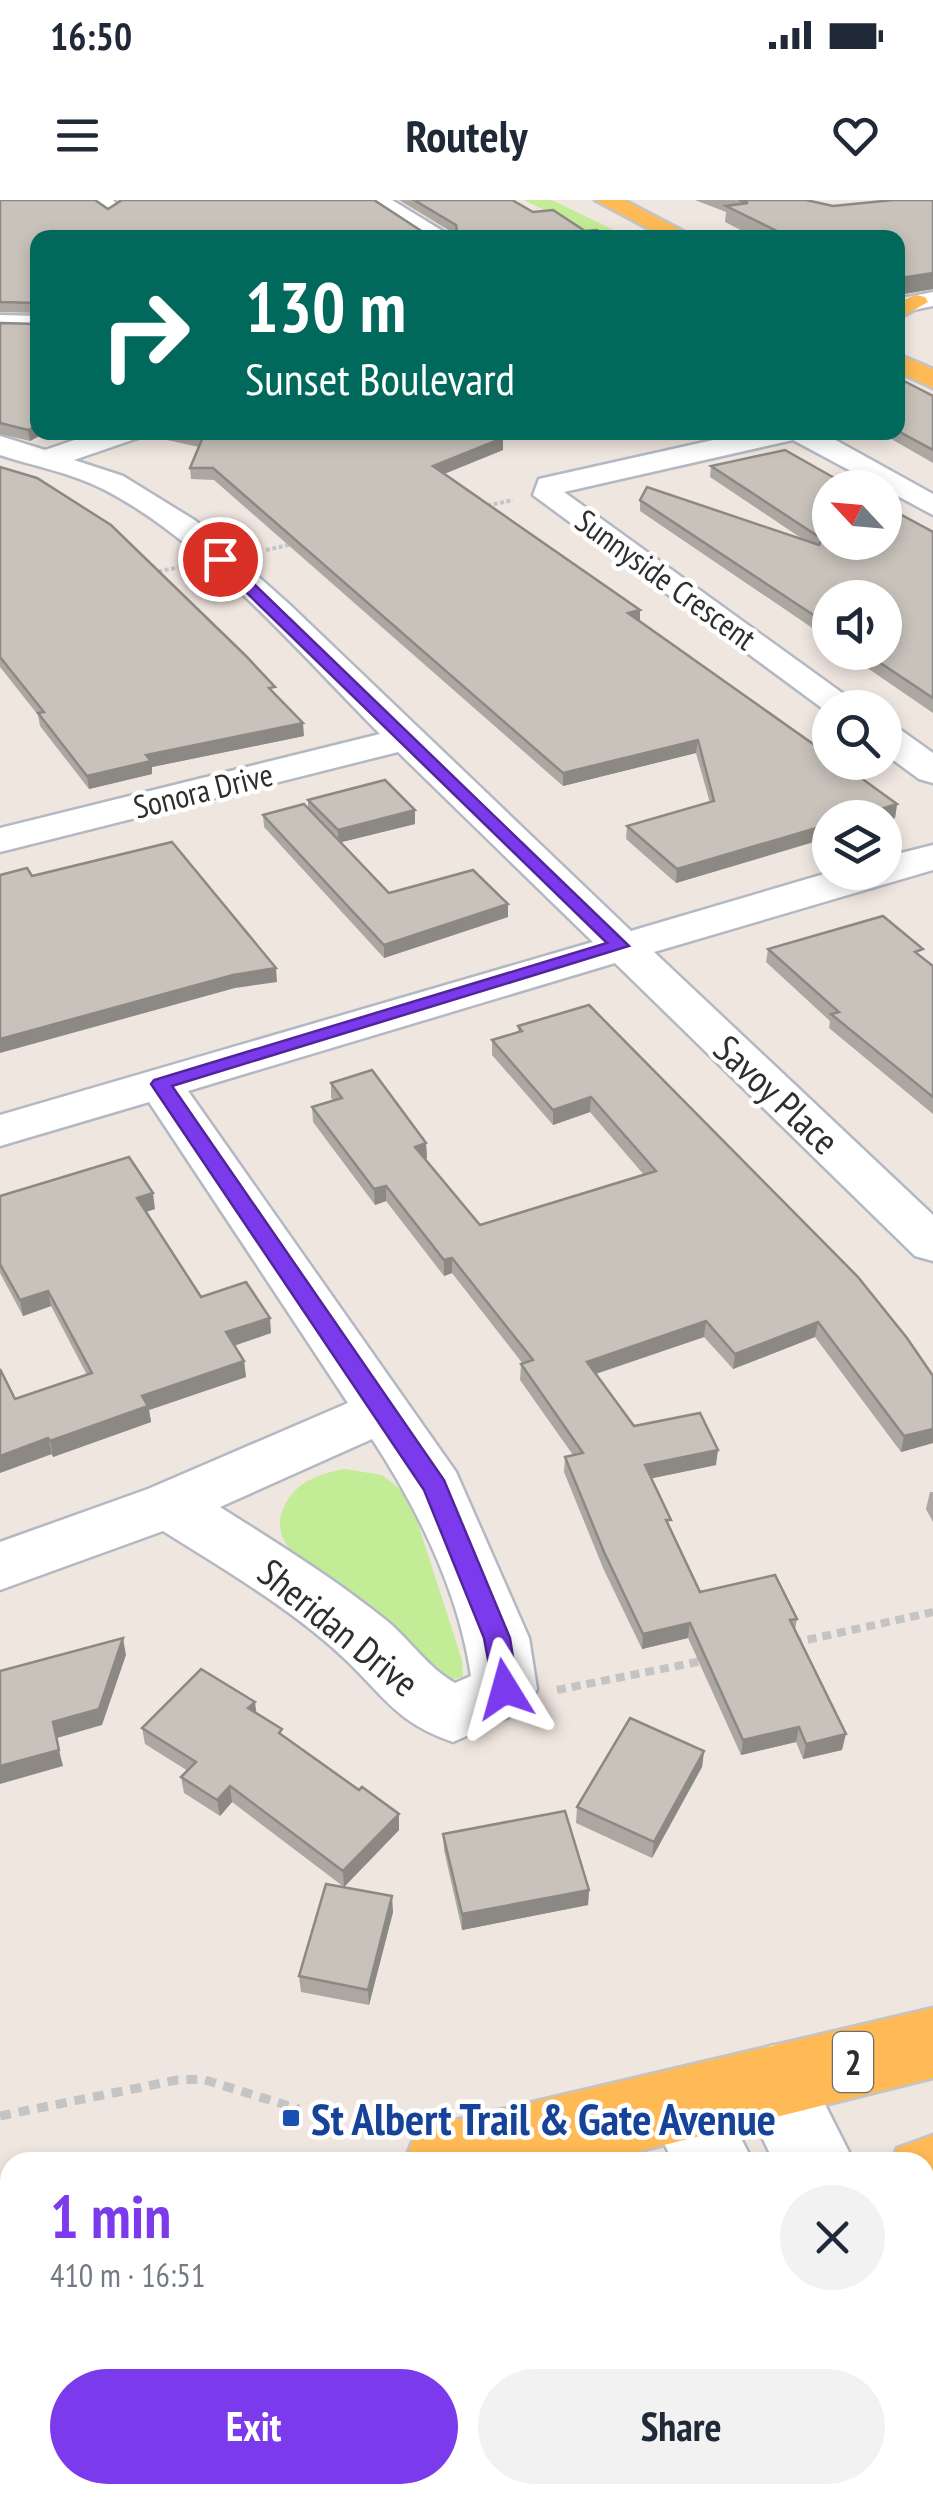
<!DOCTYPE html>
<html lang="en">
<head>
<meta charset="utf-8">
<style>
	:root { --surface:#fff; --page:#f2f2f3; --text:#1f2937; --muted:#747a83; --accent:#7c3aed }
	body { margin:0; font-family:"PT Sans Narrow",sans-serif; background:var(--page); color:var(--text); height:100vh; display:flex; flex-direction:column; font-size:38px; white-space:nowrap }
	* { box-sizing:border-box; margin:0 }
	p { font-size:32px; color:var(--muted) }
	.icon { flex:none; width:55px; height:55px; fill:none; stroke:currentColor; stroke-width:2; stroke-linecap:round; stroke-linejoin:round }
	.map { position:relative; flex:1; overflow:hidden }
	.drawer { position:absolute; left:0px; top:1952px; width:935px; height:352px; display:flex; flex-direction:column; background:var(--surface); border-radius:30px 30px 0 0; box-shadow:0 5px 15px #0003 }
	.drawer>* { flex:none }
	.guide { position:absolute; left:30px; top:30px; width:875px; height:210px; border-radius:20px; box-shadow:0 5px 15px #0003; background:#00695c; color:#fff; overflow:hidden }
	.needle { width:65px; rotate:296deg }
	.buttons { position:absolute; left:812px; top:270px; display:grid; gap:20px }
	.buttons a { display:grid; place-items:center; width:90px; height:90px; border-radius:50%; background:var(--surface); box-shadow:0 5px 15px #0003; font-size:50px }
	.pin { position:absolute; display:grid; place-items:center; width:85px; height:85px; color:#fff; margin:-42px; border:5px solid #fff; border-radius:50%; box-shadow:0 2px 10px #0007 }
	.me { position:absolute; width:110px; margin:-55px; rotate:352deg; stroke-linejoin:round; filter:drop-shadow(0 0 8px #0008) }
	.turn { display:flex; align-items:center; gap:35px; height:210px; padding:0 50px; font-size:45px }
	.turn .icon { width:130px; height:130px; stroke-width:2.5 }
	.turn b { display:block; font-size:70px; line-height:85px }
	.round { display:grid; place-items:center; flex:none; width:105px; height:105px; border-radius:52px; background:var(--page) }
	.head { display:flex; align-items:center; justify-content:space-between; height:170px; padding:0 50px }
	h1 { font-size:60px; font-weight:700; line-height:75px; color:var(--accent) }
	.button { display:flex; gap:20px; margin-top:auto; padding:20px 50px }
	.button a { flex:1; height:115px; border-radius:60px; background:var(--accent); color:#fff; font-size:40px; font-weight:700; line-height:115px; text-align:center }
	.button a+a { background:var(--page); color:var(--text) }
	.status { display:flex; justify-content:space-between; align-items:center; height:70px; padding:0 50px; background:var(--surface); direction:ltr }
	.status svg { height:28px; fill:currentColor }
	header { display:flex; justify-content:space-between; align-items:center; height:130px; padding:0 50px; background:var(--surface); font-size:45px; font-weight:700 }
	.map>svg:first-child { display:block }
</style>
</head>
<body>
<div class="status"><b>16:50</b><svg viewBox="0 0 49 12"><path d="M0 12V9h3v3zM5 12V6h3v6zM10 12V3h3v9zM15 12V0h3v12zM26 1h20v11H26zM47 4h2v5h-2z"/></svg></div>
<header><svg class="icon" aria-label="menu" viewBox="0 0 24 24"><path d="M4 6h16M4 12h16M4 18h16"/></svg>Routely<svg class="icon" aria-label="heart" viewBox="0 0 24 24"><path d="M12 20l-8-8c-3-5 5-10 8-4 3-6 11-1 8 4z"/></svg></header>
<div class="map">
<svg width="933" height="2304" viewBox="0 0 933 2304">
	<rect width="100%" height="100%" fill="#f0e6e0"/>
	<g fill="#c3ec97">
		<polygon points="524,0 552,0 628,37 599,37"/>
		<path d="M345,1269L382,1275L409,1296L462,1460L463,1477L450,1480C420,1459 400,1428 372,1406C340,1381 255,1354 287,1301C300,1280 322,1273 345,1269Z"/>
	</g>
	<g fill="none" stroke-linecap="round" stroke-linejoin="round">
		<defs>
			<g id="minor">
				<polygon points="88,0 113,0 120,8 109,15"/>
				<polygon points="365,0 392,0 454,38 425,38"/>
				<polygon points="933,92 933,106 898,113 898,99"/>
				<polygon points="0,115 38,116 38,132 0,131"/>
				<path d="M98,232H142L138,238L74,260L123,276L196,321L289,404L631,731L831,672H885V657L933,645V670L654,752L933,1015V1061L915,1056L615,763L188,891L456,1272L529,1438L537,1489L528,1508L453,1542C397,1523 385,1497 345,1459C292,1409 225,1370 163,1331L0,1390V1342L148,1289L348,1203L149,902L0,946V915L593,742L398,552L0,652V628L380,534C299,453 205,341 103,289C72,273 33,266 0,255V236L45,250ZM372,1239C418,1309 459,1393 471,1476L455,1483C427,1467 411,1441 387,1421C335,1379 277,1343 220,1307Z"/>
				<polygon points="749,232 821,232 933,294 933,315 793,240 564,292 863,508 830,508 830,514 533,295 539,279"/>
				<polygon points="885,525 898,528 933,553 933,583 919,579 885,554"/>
				<polygon points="773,1845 800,1855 854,1962 774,1962 735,1881 746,1855"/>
				<polygon points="684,1868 711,1879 753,1962 673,1962 646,1905 657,1879"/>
				<polygon points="925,2168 933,2172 933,2272 925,2269"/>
			</g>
			<g id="major">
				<polygon points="595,0 624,0 696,38 666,38"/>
				<polygon points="916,95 925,97 928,102 898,119 898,102"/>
				<polygon points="898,154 933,169 933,188 898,172"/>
				<polygon points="933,1808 933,1878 596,1962 404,1962 415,1935 443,1923"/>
				<polygon points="933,1935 933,2013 925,2015 925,1962 891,1962 897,1948"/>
				<polygon points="10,2024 10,2106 0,2109 0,2027"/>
				<polygon points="10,2159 10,2245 0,2248 0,2162"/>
				<polygon points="770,2295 862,2295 866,2304 774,2304"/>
			</g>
		</defs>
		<use href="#minor" stroke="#b3b8c3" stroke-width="5"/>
		<use href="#major" stroke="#c4c4c4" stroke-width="5"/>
		<g stroke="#c4c4c4" stroke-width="4" stroke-dasharray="4 2.5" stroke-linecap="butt">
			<polyline points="481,307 513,300"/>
			<polyline points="266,350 293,344"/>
			<polyline points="152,373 179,367"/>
		</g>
		<g stroke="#c4c4c4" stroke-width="8" stroke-dasharray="9 6" stroke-linecap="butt">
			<polyline points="793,1443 933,1412"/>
			<polyline points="557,1490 707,1460"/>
		</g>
		<g stroke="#c4c4c4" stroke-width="9" stroke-dasharray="11 8" stroke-linecap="butt">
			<polyline points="0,1916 177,1880 202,1879 299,1909"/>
			<polyline points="927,2091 933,2089"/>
		</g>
		<use href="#minor" fill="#fff" fill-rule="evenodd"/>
		<use href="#major" fill="#ffba56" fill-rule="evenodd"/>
	</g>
	<g fill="#aca7a1">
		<polygon points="0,0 108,9 119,2 118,0 374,0 423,32 450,31 399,0 512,0 533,12 585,31 38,38 38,113 0,112"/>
		<polygon points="695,0 806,0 833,6 893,0 933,0 933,89 898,95 898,38 756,38 725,22 726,12"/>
		<polygon points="0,123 38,232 47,232 30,241 0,234"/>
		<polygon points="898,178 933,196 933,263 879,232 898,232"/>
		<polygon points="143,232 485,232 503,250 444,274 640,421 897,604 895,618 676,683 626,639 627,626 710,603 696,553 563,586 214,280 191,279 190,268 199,247 144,235"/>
		<polygon points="711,266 933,332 933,513 844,452 885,452 830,398 830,440 640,311 640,300 804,340 710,277"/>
		<polygon points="0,267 275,494 304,536 152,567 152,574 89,589 40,526 38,515 0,467"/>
		<polygon points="308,600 415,610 415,624 341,642 389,693 508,704 508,717 384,758 264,627 263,615 308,609"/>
		<polygon points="768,749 921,756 933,766 933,914 829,828 830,821 766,762"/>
		<polygon points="518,826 933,1176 933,1243 901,1252 815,1137 733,1169 704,1137 596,1174 634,1226 716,1265 652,1278 670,1328 700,1392 797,1419 795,1430 842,1550 803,1559 796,1542 741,1555 688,1438 642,1449 603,1368 564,1272 565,1257 573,1255 520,1180 521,1164 523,1164 452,1073 444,1076 386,1001 375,1005 313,922 312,907 333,900 331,898 331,883 426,943 427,958 425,959 480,1025 644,975 590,912 553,925 492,855 492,840 518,832"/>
		<polygon points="0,996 155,1009 146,1012 201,1097 271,1133 234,1146 244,1161 246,1177 149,1210 151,1222 53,1257 15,1199 87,1175 51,1106 23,1116 0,1073"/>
		<polygon points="930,1292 933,1292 933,1322 926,1309"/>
		<polygon points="256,1514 283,1536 359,1590 399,1614 399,1630 344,1687 232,1602 220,1616 184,1593 181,1577 188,1571 145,1544 142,1528"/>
		<polygon points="704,1551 702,1567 652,1658 576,1623 577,1607"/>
		<polygon points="443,1634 589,1690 588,1705 462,1730 444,1650"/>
		<polygon points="393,1712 369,1805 301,1792 299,1776"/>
	</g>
	<g fill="#8c8883">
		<polygon points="933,73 933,89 898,95 901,78"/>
		<polygon points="38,225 38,232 47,232 30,241 28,230"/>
		<polygon points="503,238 503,250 434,278 433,266"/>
		<polygon points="640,410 640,422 628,413"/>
		<polygon points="303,523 304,536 152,567 152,574 89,589 87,576 146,555"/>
		<polygon points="698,540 696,553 563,586 563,573"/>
		<polygon points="897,604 895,618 885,621 885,618 852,618"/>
		<polygon points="415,610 415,624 338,643 338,630"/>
		<polygon points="830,624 830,637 676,683 677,669"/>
		<polygon points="508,704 508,717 384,758 384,745"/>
		<polygon points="276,768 277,782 235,788 0,853 0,839 233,775"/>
		<polygon points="591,897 590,912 553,925 553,910"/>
		<polygon points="426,943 427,958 415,962 415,947"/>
		<polygon points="386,986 386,1001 375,1005 374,989"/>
		<polygon points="153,993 155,1009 139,1014 137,998"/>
		<polygon points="452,1058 452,1073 444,1076 444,1060"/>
		<polygon points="48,1091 51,1106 23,1116 20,1100"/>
		<polygon points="270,1118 271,1133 227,1148 226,1132"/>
		<polygon points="706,1121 704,1137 586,1177 587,1162"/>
		<polygon points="818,1122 815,1137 733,1169 735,1154"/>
		<polygon points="244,1161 246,1177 149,1210 151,1222 53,1257 50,1241 142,1196"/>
		<polygon points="933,1229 933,1243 901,1252 904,1236"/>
		<polygon points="48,1238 52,1254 0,1273 0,1256"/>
		<polygon points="718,1250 716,1265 644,1280 645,1265"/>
		<polygon points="690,1423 688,1438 642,1449 643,1434"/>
		<polygon points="123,1438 126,1455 102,1525 57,1538 53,1522"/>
		<polygon points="255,1502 257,1518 248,1508"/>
		<polygon points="799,1527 796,1542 741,1555 743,1540"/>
		<polygon points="846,1534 842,1550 803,1559 806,1544"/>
		<polygon points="59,1550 63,1566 0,1584 0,1566"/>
		<polygon points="704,1551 702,1567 652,1658 654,1642"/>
		<polygon points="230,1586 232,1602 220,1616 217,1600"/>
		<polygon points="399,1614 399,1630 344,1687 343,1671"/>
		<polygon points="589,1690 588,1705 462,1730 462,1714"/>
		<polygon points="392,1696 393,1712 369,1805 368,1790"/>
	</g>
	<g fill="#c8c2bb" stroke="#8c8883" stroke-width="2.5">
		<polygon points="0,0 95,0 108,9 122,0 374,0 423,32 457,31 456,25 414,0 512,0 533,12 553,10 585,31 597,30 610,38 38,38 38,103 0,102"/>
		<polygon points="739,0 806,0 833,6 893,0 933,0 933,73 901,78 898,76 898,38 791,38 726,6 748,3"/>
		<polygon points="0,123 38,124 38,225 28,230 0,223"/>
		<polygon points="898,178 933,196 933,250 898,231"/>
		<polygon points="181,232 485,232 503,238 433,266 640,410 628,413 830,556 830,562 839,562 897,604 852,618 830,618 830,624 677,669 627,626 714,601 698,540 563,573 213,268 190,268 203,237"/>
		<polygon points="785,250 852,288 830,288 830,342 885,342 885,306 933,332 933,498 864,452 885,452 885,398 830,398 830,426 640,300 647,287 819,345 822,339 711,266"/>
		<polygon points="0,267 37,278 111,325 246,456 275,487 269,488 303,523 146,555 151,561 87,576 38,513 44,512 0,457"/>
		<polygon points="385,580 415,610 338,630 308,600"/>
		<polygon points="304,604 389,693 473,670 508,704 384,745 263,615"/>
		<polygon points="172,642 276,768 233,775 0,839 0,675 27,668 32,676"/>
		<polygon points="883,716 923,749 915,752 933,766 933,897 831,814 839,812 768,749"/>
		<polygon points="589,805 858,1077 907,1138 933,1176 933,1229 904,1236 818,1122 735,1154 706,1121 587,1162 634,1226 700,1213 718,1250 645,1265 671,1320 666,1320 700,1392 775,1375 797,1419 790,1420 846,1534 806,1544 799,1527 743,1540 690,1423 643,1434 604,1352 565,1257 583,1253 521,1164 533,1160 452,1058 444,1060 386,986 374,989 312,907 342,898 331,883 372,870 426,943 415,947 480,1025 656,971 591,897 553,910 492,840 522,831 518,826"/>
		<polygon points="129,957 153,993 137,998 201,1097 246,1082 270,1118 226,1132 244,1161 142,1196 148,1206 50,1241 48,1238 0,1256 0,1169 15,1199 92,1173 48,1091 20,1100 0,1064 0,996"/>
		<polygon points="123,1438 99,1509 53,1522 59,1550 0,1566 0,1471"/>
		<polygon points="201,1469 255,1502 248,1508 282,1529 279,1533 359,1590 362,1587 399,1614 343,1671 230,1586 217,1600 181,1577 196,1562 142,1528"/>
		<polygon points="630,1518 704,1551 654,1642 577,1607"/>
		<polygon points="565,1611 589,1690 462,1714 443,1634"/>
		<polygon points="326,1684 392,1696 368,1790 299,1776"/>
	</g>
	<polygon fill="#7c3aed" stroke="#51269a" stroke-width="2.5" points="215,356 225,356 629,746 172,886 444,1280 510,1438 518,1489 514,1497 505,1500 495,1497 484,1438 424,1290 151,884 154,880 607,743 215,362"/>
	<rect fill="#1a4fb4" stroke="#fff" stroke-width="4" x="281" y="1908" width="20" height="20" rx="5"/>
	<g text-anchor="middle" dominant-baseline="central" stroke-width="9" stroke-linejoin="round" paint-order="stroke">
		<g font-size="32" fill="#2e2e2e" stroke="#fff">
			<text transform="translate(666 379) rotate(36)">Sunnyside Crescent</text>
			<text transform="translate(203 590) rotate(-14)">Sonora Drive</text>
		</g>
		<rect fill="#fff" stroke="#6d6d6d" stroke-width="2.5" x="833" y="1832" width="40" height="60" rx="8"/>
		<g font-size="35" font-weight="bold" fill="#2e2e2e">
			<text x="853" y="1862">2</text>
		</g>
		<g font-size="38" fill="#2e2e2e" stroke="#fff">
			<text transform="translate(777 894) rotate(43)">Savoy Place</text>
			<text transform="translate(339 1427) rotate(39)">Sheridan Drive</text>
		</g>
		<g font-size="45" font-weight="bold" fill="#164399" stroke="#fff" text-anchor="start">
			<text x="311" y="1918">St Albert Trail &amp; Gate Avenue</text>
		</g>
	</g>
</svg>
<div class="buttons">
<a><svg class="needle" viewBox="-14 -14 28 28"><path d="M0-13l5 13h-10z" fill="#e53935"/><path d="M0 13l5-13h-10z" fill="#747a83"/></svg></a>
<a><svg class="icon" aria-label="sound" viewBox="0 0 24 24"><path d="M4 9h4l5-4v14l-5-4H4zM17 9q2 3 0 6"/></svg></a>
<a><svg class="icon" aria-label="search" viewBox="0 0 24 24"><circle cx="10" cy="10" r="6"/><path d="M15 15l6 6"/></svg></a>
<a><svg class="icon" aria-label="layers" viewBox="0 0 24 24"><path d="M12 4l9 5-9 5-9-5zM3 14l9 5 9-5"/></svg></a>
</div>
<div class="pin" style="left:220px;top:359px;background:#d93025"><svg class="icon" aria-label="arrive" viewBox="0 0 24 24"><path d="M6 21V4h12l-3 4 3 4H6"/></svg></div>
<svg class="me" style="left:505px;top:1489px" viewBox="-20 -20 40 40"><path d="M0-17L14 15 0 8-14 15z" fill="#7c3aed" stroke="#fff" stroke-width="4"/></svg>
<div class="guide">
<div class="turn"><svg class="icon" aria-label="right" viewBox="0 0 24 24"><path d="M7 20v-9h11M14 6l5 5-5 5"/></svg><div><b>130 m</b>Sunset Boulevard</div></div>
</div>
<section class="drawer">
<div class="head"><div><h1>1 min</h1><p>410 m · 16:51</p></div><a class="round"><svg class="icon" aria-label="close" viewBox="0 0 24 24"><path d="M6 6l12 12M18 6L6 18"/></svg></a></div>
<div class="button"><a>Exit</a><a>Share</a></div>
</section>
</div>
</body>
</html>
